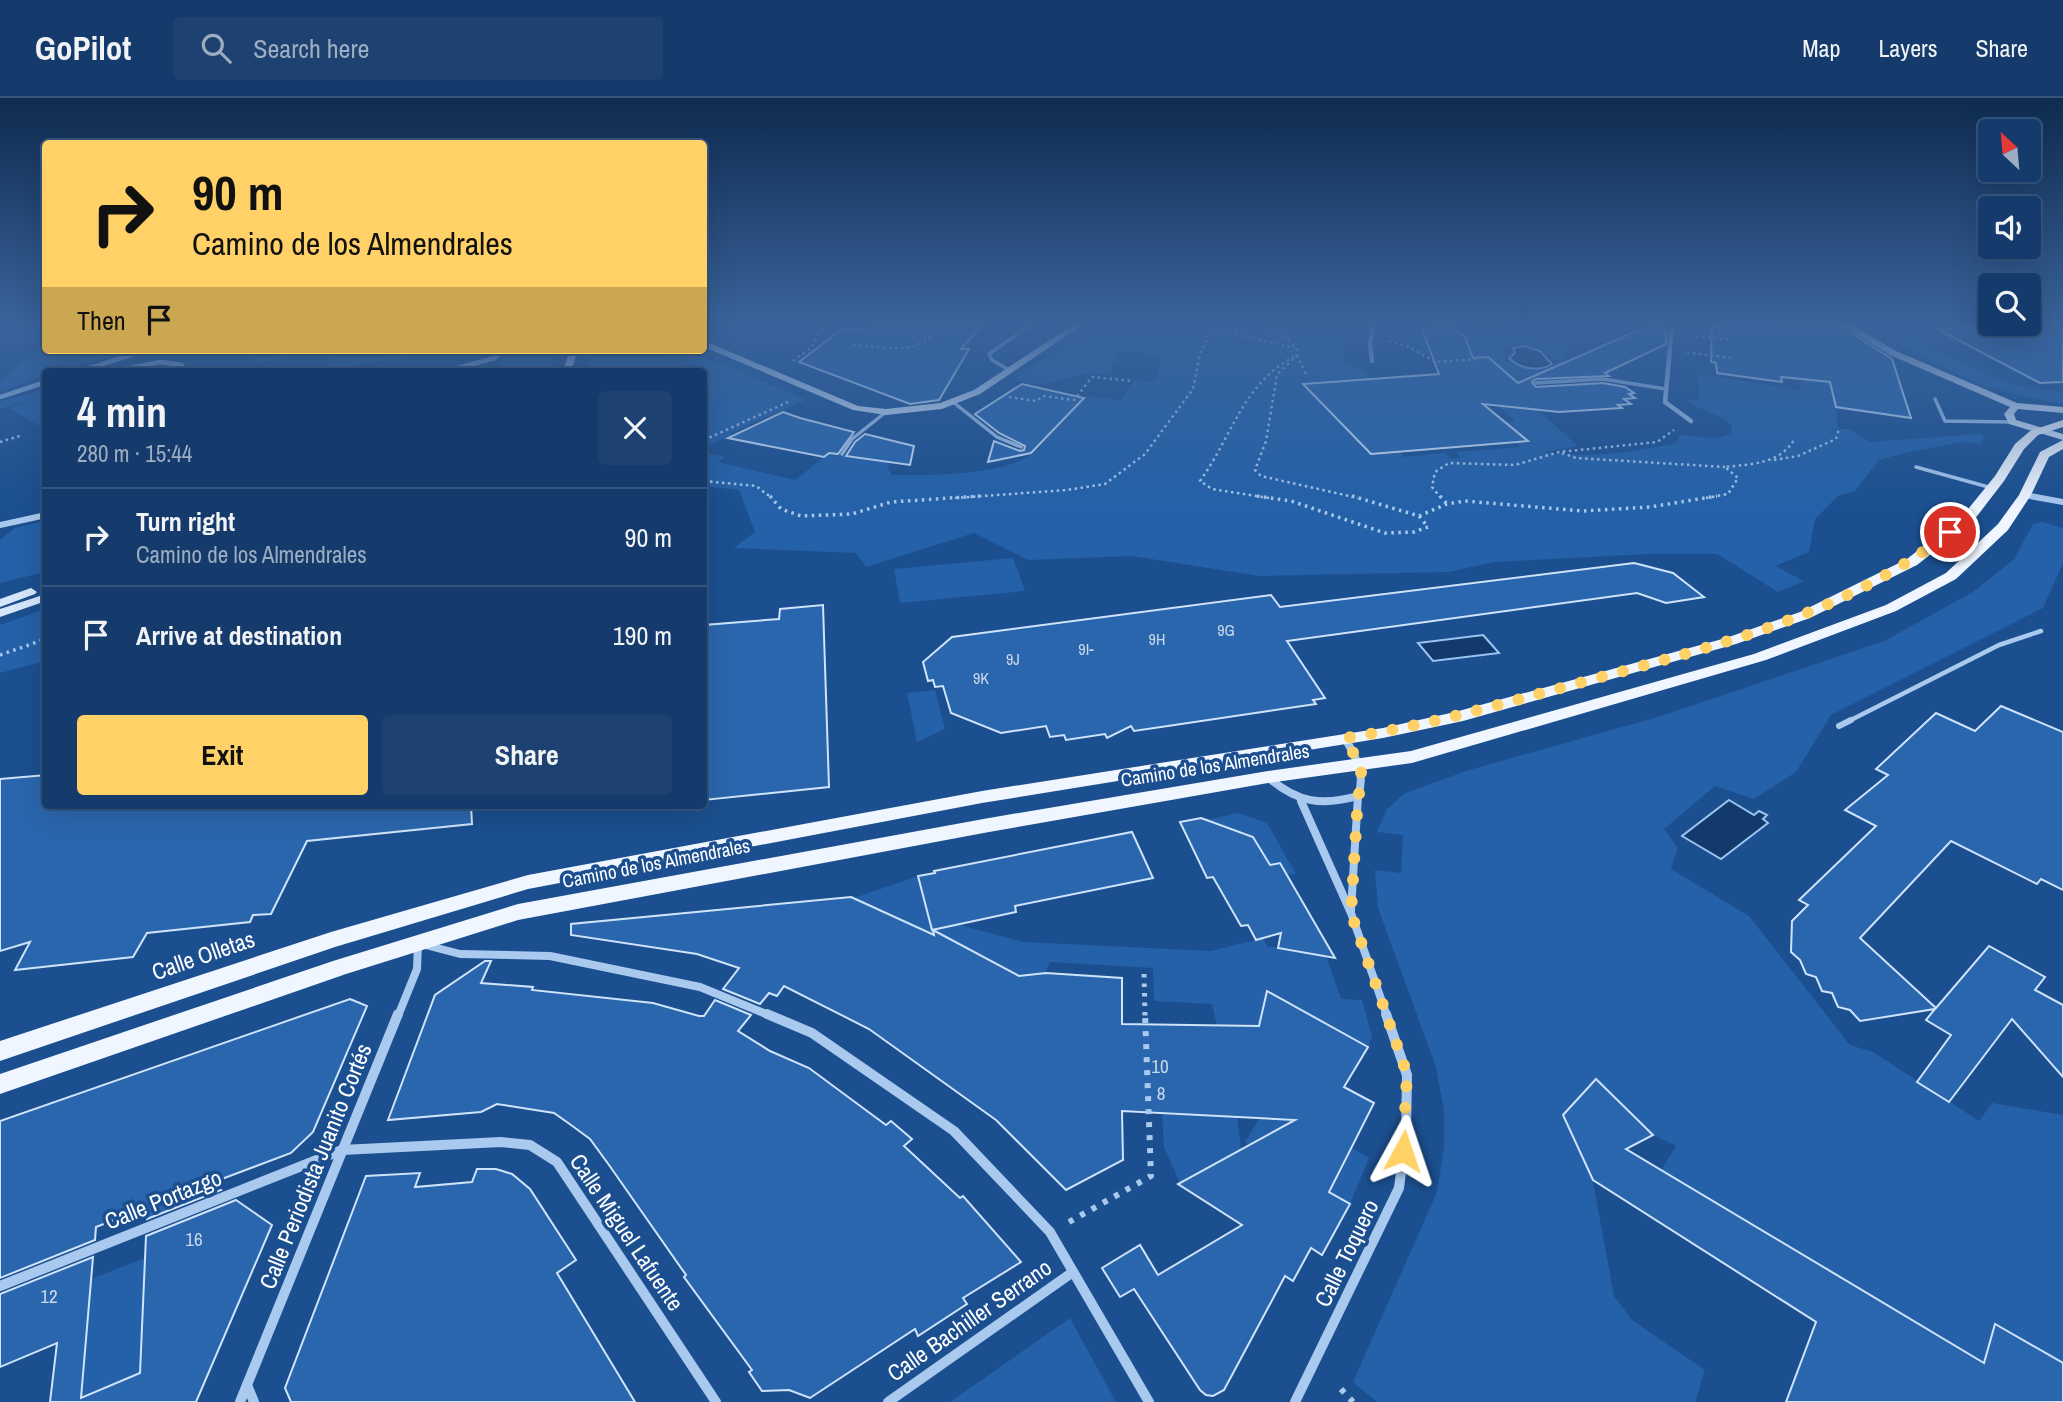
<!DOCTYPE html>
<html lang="en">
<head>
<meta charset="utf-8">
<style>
	:root { --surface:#143b6b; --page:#1d4271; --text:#f1f3f6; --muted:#9dadc1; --line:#33557e; --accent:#ffd166 }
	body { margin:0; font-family:"Archivo Narrow",sans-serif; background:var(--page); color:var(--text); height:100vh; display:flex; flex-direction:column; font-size:26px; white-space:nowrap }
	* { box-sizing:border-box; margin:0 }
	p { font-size:23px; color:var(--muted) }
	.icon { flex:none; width:38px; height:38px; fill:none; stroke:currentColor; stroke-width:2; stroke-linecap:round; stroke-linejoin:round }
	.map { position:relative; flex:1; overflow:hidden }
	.drawer { position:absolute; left:42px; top:270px; width:665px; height:441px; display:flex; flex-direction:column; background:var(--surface); border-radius:7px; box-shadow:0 7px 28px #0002,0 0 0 2px var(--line) }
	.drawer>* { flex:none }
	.hud { position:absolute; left:42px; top:42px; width:665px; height:214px; border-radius:7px; box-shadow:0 7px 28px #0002,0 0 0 2px var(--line); background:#ffd166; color:#111; overflow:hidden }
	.needle { width:46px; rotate:334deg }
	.tools { position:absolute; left:1978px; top:21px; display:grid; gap:14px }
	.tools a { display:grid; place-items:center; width:63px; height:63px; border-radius:7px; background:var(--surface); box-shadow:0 7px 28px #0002,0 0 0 2px var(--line); font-size:35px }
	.pin { position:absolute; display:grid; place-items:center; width:60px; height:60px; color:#fff; margin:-30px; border:4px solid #fff; border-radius:50%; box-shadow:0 2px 7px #0007 }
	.me { position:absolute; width:77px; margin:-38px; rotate:5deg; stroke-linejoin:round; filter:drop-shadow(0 0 5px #0008) }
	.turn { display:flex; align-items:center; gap:24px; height:147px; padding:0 35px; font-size:32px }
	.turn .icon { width:91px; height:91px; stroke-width:2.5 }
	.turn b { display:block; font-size:49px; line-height:60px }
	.then { display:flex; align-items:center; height:66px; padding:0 35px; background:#0003; gap:14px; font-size:26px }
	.round { display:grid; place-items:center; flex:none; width:74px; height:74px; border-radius:7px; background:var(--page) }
	.overview { display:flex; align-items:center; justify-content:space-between; height:119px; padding:0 35px }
	h1 { font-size:42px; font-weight:700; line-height:52px }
	.cta { display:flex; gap:14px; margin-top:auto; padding:14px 35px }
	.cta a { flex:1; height:80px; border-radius:7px; background:var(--accent); color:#111; font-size:28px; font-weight:700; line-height:80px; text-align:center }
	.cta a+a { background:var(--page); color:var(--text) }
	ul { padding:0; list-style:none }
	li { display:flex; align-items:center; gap:21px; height:98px; padding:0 35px; border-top:2px solid var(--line) }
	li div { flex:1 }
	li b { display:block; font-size:26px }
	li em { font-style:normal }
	header { display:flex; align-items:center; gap:42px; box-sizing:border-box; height:98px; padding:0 35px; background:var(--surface); border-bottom:2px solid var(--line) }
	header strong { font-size:33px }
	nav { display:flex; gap:38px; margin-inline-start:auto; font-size:24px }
	.search { width:490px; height:63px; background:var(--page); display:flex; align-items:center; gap:18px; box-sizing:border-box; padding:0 24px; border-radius:7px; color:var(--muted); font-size:26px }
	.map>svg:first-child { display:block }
</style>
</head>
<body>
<header>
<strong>GoPilot</strong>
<div class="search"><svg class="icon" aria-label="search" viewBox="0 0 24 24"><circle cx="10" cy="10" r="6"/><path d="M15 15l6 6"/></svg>Search here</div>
<nav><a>Map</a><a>Layers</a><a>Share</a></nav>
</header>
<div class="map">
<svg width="2063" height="1304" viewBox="0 0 2063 1304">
	<rect width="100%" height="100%" fill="#1b4f8f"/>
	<g fill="#2461a8" fill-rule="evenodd">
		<polygon points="0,228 45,228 45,242 0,245"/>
		<path d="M1098,228H1349L1343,244V264L1365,274L1371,281L1304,287L1371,356L1399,353L1404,359L1445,355L1451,361L1461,360L1456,354L1520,349L1515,344L1527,343L1506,325L1515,323L1448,262C1435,263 1403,245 1388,240V234L1448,247L1487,228H1503L1508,237L1576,242L1562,261L1583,276L1507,284L1578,348L1544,354C1588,361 1634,354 1677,345L1679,337L1717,340L1731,336L1732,327C1717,314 1698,313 1683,300L1699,302L1698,276L1798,292L1823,248L1836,309L1838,331H1849L1870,344L1980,336L1985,338L1980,346L1962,344L1904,355L1879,362L1855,393L1838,398L1815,421L1809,454L1775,468L1804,483L1778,494L1717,456H1648L1495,464L1448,474L1259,478L1132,458L1028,462L974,435L866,469L856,455L734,450L755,434L739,392L704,388V355L725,359L718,364L795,382L829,355L890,362L888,373H891V377C928,377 1012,379 1039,350C1054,333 1069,315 1085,298L1121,302L1135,282L1154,284L1162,261L1152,256L1122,253L1110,270L1113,272L1109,277L1090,275L1036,287L1012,281ZM1521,246L1539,249L1558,264C1543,278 1522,269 1504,263L1505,259L1502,253Z"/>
		<path d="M1883,234L1913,236L1925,242L1919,244C1956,265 2021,295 2063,293V305C2000,299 1935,271 1883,234Z"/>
		<polygon points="45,245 46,252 132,252 59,273 46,273 45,277 0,294 0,284"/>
		<polygon points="250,252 293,252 296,258 256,266"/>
		<polygon points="326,252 436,252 437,255 331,271"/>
		<polygon points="557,252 549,273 510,273 496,265 515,253"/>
		<polygon points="592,252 687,252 806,302 730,335 732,337 704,350 704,273 587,273"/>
		<polygon points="45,292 45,331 9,310 37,300 0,311 0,303"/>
		<polygon points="45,423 45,474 0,485 0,442 15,430"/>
		<polygon points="2042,424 2063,430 2063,465 2043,510 1831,617 1796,674 1754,701 1715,688 1664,731 1678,750 1671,771 1749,818 1850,947 1873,954 1979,1023 1992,1005 2063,1017 2063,1265 1996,1226 1984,1265 1661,1072 1676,1048 1653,1037 1596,981 1563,1017 1591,1073 1614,1198 1632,1222 1705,1272 1695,1304 1377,1304 1353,1284 1437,1094 1444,1049 1444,1012 1436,969 1378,810 1375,772 1401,775 1403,737 1377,734 1387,711 1405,695 1469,672 1658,619 1884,543 1973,494 2014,461 2033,426"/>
		<polygon points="1013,460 1025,493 900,505 894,471"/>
		<polygon points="45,511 45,563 0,575 0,527"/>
		<polygon points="935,592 945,631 917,644 907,595"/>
		<polygon points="1238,715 1267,725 1296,776 1287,777 1280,765 1270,767 1254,740 1245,741 1206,722"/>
		<polygon points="918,778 929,816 974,831 1024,844 1211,853 1263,840 1267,848 1318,857 1325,855 1341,901 1362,902 1372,938 1368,949 1267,893 1255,943 1217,928 1212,906 1154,903 1153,870 1050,864 1045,875 1019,878 854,800"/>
		<polygon points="1271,1001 1369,1060 1350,1106 1245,1044"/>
		<polygon points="1162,1015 1237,1019 1241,1051 1180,1085 1164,1049"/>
		<polygon points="145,1160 140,1275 81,1300 91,1181"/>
		<polygon points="1070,1220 1116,1304 950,1304"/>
	</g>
	<g fill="#123a6d" stroke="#9cc4f0" stroke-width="2">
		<path d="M1525,248L1540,253L1552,266C1540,274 1519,271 1509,260L1515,255L1513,250Z"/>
		<polygon points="1483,537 1499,555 1433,563 1418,545"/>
		<polygon points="1729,702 1754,717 1759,713 1767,717 1763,721 1768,725 1721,761 1682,738"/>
	</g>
	<g fill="#2a66ad" stroke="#cfe3fa" stroke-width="2">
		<polygon points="868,228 981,228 961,251 969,251 939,302 910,306 799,264 842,231 868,232"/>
		<polygon points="1431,228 1452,228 1465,239 1473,260 1488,259 1518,285 1648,228 1663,228 1666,236 1666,246 1605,275 1609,278 1536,281 1532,284 1536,289 1603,285 1625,289 1634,295 1629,296 1635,300 1624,301 1631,306 1618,307 1622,310 1559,314 1483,306 1528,343 1371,356 1303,286 1439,276 1422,231 1433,232"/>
		<polygon points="1712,228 1840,228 1892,261 1911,320 1836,309 1830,284 1781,279 1782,284 1717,275 1716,265 1711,264"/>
		<polygon points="1991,228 2063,228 2063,284 2040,285 1937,231"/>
		<polygon points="1022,286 1084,300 1031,355 988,364 994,343 1020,353 1024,352 1025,348 999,335 975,316"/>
		<polygon points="783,314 800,320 854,334 838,356 829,355 824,359 728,340"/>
		<polygon points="865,336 914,348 910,367 846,358 855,344"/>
		<polygon points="1634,465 1673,475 1704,499 1666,505 1637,495 1287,543 1325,600 1313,602 1316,606 1161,629 1134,633 1131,628 1107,640 1105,636 1066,642 1064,637 1050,639 1046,628 1001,635 951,615 943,588 935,589 933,582 928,583 923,564 952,539 1271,497 1280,509"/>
		<polygon points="823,507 829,689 704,702 704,527 779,521 780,511"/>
		<polygon points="2001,608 2063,634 2063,792 2041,781 2037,786 1951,743 1860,840 1936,910 1989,848 2045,879 2035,892 2063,907 2063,979 2012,921 1949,1004 1917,984 1951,937 1926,922 1935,911 1860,923 1850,912 1838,909 1832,895 1822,893 1816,879 1806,876 1800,862 1791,854 1792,823 1808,807 1799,802 1876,728 1845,712 1888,677 1876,671 1936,615 1975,633"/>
		<polygon points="46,677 46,707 471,707 472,726 307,743 271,816 253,817 250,824 147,835 133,859 15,872 30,844 0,853 0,681"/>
		<polygon points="1201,720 1253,739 1270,767 1280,765 1335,860 1278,850 1281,835 1256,842 1248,827 1241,828 1213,779 1207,780 1180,724"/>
		<polygon points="1132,734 1153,780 1015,808 1016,814 932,832 918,778 935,775 934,773"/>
		<polygon points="851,799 934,837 933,832 1019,878 1046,875 1122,880 1122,926 1259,928 1267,893 1368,949 1344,989 1374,1005 1329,1094 1350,1106 1322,1157 1311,1150 1293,1183 1285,1178 1224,1292 1213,1298 1206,1297 1200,1292 1134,1191 1120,1199 1102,1170 1140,1147 1158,1177 1242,1127 1178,1086 1295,1022 1122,1013 1123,1062 1066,1092 996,1022 869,931 784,888 777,898 769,895 760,906 723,891 739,870 697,856 571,837 571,826"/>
		<polygon points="485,863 491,863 481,885 533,889 532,892 653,905 699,918 704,918 715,902 751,917 738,933 770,953 809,970 886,1027 891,1023 912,1041 904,1048 960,1100 963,1098 1021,1164 963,1200 967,1206 918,1238 915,1231 810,1300 789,1292 762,1293 749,1274 752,1272 684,1179 686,1177 609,1067 590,1041 571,1027 554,1015 497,1006 481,1014 388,1022 435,897"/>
		<polygon points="350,901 367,908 313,1034 291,1055 211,1085 221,1092 147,1121 147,1109 96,1129 95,1142 0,1180 0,1023"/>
		<polygon points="1596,981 1653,1037 1626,1051 1984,1265 1995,1226 2063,1265 2063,1304 1786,1304 1816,1224 1593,1082 1563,1017"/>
		<polygon points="477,1071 496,1071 512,1076 530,1091 576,1162 557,1175 635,1304 291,1304 285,1290 366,1078 420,1075 415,1089 472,1084"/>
		<polygon points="236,1102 272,1127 196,1304 50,1304 57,1245 0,1269 0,1196 93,1159 81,1300 140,1275 146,1138"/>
	</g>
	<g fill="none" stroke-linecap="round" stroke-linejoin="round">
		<g stroke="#a9c9ee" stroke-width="2.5" stroke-dasharray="2.5 3.5" stroke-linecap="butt">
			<polyline points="1263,228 1278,232 1297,251 1297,257 1277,277 1266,343 1255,372 1261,378 1358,400"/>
			<polyline points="1695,228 1730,232"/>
			<polyline points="863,234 938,231 944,228"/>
			<polyline points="1690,237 1731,242"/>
			<polyline points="1389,243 1410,249 1435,264 1480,261"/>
			<path d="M853,247C883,249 918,259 938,231"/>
			<polyline points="1687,254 1731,260"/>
			<polyline points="793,263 812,249 822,228"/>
			<polyline points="1009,299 1036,303 1043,298 1074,302 1092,279 1133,283"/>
			<polyline points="704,342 788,304"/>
			<polyline points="0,344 23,337"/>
			<polyline points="1562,355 1576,360 1725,369"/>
			<polyline points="1774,362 1798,358 1836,341 1839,331"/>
			<polyline points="704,383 756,388 772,400"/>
			<polyline points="955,400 1067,392 1105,386 1145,356 1193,291 1200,256 1210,235 1224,233 1295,250"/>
			<path d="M1269,400L1212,391L1200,383C1233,337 1243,284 1297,257L1306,276"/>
			<polyline points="1441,400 1432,389 1435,374 1449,365 1515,367 1559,354 1657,344 1674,332"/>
			<path d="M1706,400L1728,396L1738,380L1725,369C1752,366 1781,366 1795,340"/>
		</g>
		<g stroke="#a9c9ee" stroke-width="3.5" stroke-dasharray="2.5 4.5" stroke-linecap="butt">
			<polyline points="770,398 781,411 801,418 852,416 891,404 980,398"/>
			<polyline points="1257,398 1291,403 1385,435 1414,434 1428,429 1419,418"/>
			<polyline points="1352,398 1419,418 1447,406 1465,403 1583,413 1650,409 1717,398"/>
			<polyline points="1440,398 1447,406"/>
			<polyline points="0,557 46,541"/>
		</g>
		<polyline stroke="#a9c9ee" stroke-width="5" stroke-dasharray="3.5 6" stroke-linecap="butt" points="1144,876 1145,918"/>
		<g stroke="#a9c9ee" stroke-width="6" stroke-dasharray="5 8" stroke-linecap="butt">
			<polyline points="1069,1124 1151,1078 1145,916"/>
			<polyline points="1341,1291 1353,1304"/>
		</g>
		<g stroke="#a9c9ee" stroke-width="3.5">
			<polyline points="1009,272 992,262 989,256 1029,228"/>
			<polyline points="1536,285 1603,281 1666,291"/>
			<polyline points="1935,301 1945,323 2012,324"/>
			<polyline points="953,304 997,339 1021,349"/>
			<polyline points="842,356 852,341 886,314"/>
			<polyline points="1916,369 1992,390"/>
		</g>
		<polyline stroke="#a9c9ee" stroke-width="4.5" points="1847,624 1999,547 2041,533"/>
		<polyline stroke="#a9c9ee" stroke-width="6" points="1839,628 1851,622"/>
		<g stroke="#a9c9ee" stroke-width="4.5">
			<polyline points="1672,228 1665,304 1691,323"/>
			<polyline points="1372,263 1370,245 1374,228"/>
			<polyline points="81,273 146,252"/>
			<polyline points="114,273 160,264 182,267 183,273"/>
			<polyline points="447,273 495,260 503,252"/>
			<polyline points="0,299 46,284"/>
			<polyline points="2025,397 2039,400"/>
		</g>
		<g stroke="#a9c9ee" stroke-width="6">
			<polyline points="2030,398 2063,404"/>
			<polyline points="0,427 46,417"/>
		</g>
		<g stroke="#a9c9ee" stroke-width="8">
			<path d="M1345,640C1356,660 1366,675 1358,698L1351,812"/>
			<path d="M1269,680C1298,705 1322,708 1358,698"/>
			<polyline points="1301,703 1351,815 1387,918"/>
			<polyline points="398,918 417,871 418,845 460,856 550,858 700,889 771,918"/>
		</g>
		<g stroke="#a9c9ee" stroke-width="10">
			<polyline points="767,916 812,935 954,1033 1050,1134 1149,1304"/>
			<polyline points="0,1188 342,1052 501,1044 530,1047 557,1064 716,1304"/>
			<polyline points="247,1287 254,1304"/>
			<polyline points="240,1304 398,916"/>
			<polyline points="888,1304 1073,1174"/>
			<polyline points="1295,1304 1399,1090 1406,1035 1407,977 1386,916"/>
		</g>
		<g fill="#d6e6fa" fill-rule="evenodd">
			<polygon points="1071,228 1081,228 980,296 942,311 886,317 853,312 704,249 704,244 707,244 858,308 886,311 940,305 974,292"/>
			<polygon points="1843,228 1853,228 1896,253 2017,305 2063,309 2063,315 2018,311 2014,316 2016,322 2063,336 2063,342 2009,326 2004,316 2010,309 1890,257"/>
			<polygon points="570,252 578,252 571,273 563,273"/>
			<polygon points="31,490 37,494 35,496 0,509 0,501"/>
			<polygon points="46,496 46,503 0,519 0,511"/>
		</g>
		<g fill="#f0f6ff" fill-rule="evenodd">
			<polygon points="2063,322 2063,329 2038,337 2024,351 2004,383 1974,422 1917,467 1810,520 1736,546 1463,623 1383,640 982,705 528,791 335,849 0,963 0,943 331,834 528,777 982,693 1383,630 1455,614 1726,540 1800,514 1907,461 1964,416 1995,378 2015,346 2030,333"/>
			<polygon points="2063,342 2063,351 2049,359 2031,397 2008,432 1956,481 1896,513 1766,562 1412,665 1268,685 989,734 518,822 346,876 0,996 0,976 333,863 518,806 989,720 1268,673 1411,653 1754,556 1886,507 1946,475 1998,426 2019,397 2040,354"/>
		</g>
	</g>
	<linearGradient id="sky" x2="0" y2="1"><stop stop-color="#0f2b4f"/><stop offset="0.55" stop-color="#39639b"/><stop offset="1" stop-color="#39639b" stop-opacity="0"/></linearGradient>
	<rect width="2063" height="411" fill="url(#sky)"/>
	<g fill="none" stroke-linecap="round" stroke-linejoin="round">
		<path stroke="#ffd166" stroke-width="12" stroke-dasharray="0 21.6" d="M1403,1053L1407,976L1351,815L1358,698C1368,675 1356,661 1345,640C1427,628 1504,605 1583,584C1714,548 1841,519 1950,434"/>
	</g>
	<g text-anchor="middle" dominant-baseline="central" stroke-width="7" stroke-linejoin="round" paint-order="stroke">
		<g font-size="16" fill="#cad9ea">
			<text x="1226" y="532">9G</text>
			<text x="1157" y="541">9H</text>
			<text x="1086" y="551">9I-</text>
			<text x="1013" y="561">9J</text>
			<text x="981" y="580">9K</text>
		</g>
		<g font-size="19" fill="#fff" stroke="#1b4f8f">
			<text transform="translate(1215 667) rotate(-9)">Camino de los Almendrales</text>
			<text transform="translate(656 765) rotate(-11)">Camino de los Almendrales</text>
		</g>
		<g font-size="19" fill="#cad9ea">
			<text x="1160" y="968">10</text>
			<text x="1161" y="995">8</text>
			<text x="194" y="1141">16</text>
			<text x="49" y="1198">12</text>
		</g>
		<g font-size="23" fill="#fff" stroke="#1b4f8f">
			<text transform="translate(203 857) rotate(-19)">Calle Olletas</text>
			<text transform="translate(315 1068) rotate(-68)">Calle Periodista Juanito Cortés</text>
			<text transform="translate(163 1101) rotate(-22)">Calle Portazgo</text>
			<text transform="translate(627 1134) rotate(56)">Calle Miguel Lafuente</text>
			<text transform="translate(1346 1155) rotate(-64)">Calle Toquero</text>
			<text transform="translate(969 1222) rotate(-35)">Calle Bachiller Serrano</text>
		</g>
	</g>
</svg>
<div class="tools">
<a><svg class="needle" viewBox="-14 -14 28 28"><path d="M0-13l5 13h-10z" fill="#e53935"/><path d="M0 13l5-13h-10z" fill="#9dadc1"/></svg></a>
<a><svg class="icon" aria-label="sound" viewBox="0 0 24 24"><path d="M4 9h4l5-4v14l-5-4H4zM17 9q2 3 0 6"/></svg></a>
<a><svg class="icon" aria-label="search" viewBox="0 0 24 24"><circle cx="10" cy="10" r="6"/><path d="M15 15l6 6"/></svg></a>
</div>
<div class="pin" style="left:1950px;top:434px;background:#d93025"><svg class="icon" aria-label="arrive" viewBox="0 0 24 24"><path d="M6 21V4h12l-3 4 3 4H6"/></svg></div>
<svg class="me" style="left:1403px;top:1053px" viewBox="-20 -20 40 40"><path d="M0-17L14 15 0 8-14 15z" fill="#ffd166" stroke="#fff" stroke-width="4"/></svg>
<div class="hud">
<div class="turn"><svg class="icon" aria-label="right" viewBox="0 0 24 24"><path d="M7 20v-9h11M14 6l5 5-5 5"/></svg><div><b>90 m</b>Camino de los Almendrales</div></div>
<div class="then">Then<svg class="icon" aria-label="arrive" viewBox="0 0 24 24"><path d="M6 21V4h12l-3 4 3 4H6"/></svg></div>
</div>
<section class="drawer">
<div class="overview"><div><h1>4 min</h1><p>280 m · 15:44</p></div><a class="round"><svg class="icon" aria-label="close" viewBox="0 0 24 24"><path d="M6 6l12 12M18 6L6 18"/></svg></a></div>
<ul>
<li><svg class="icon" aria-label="right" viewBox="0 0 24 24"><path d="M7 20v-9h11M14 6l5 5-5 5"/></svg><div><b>Turn right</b><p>Camino de los Almendrales</p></div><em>90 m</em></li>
<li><svg class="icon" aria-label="arrive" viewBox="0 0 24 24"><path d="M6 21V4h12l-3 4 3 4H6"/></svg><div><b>Arrive at destination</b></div><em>190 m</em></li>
</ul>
<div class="cta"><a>Exit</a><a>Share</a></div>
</section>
</div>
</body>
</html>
